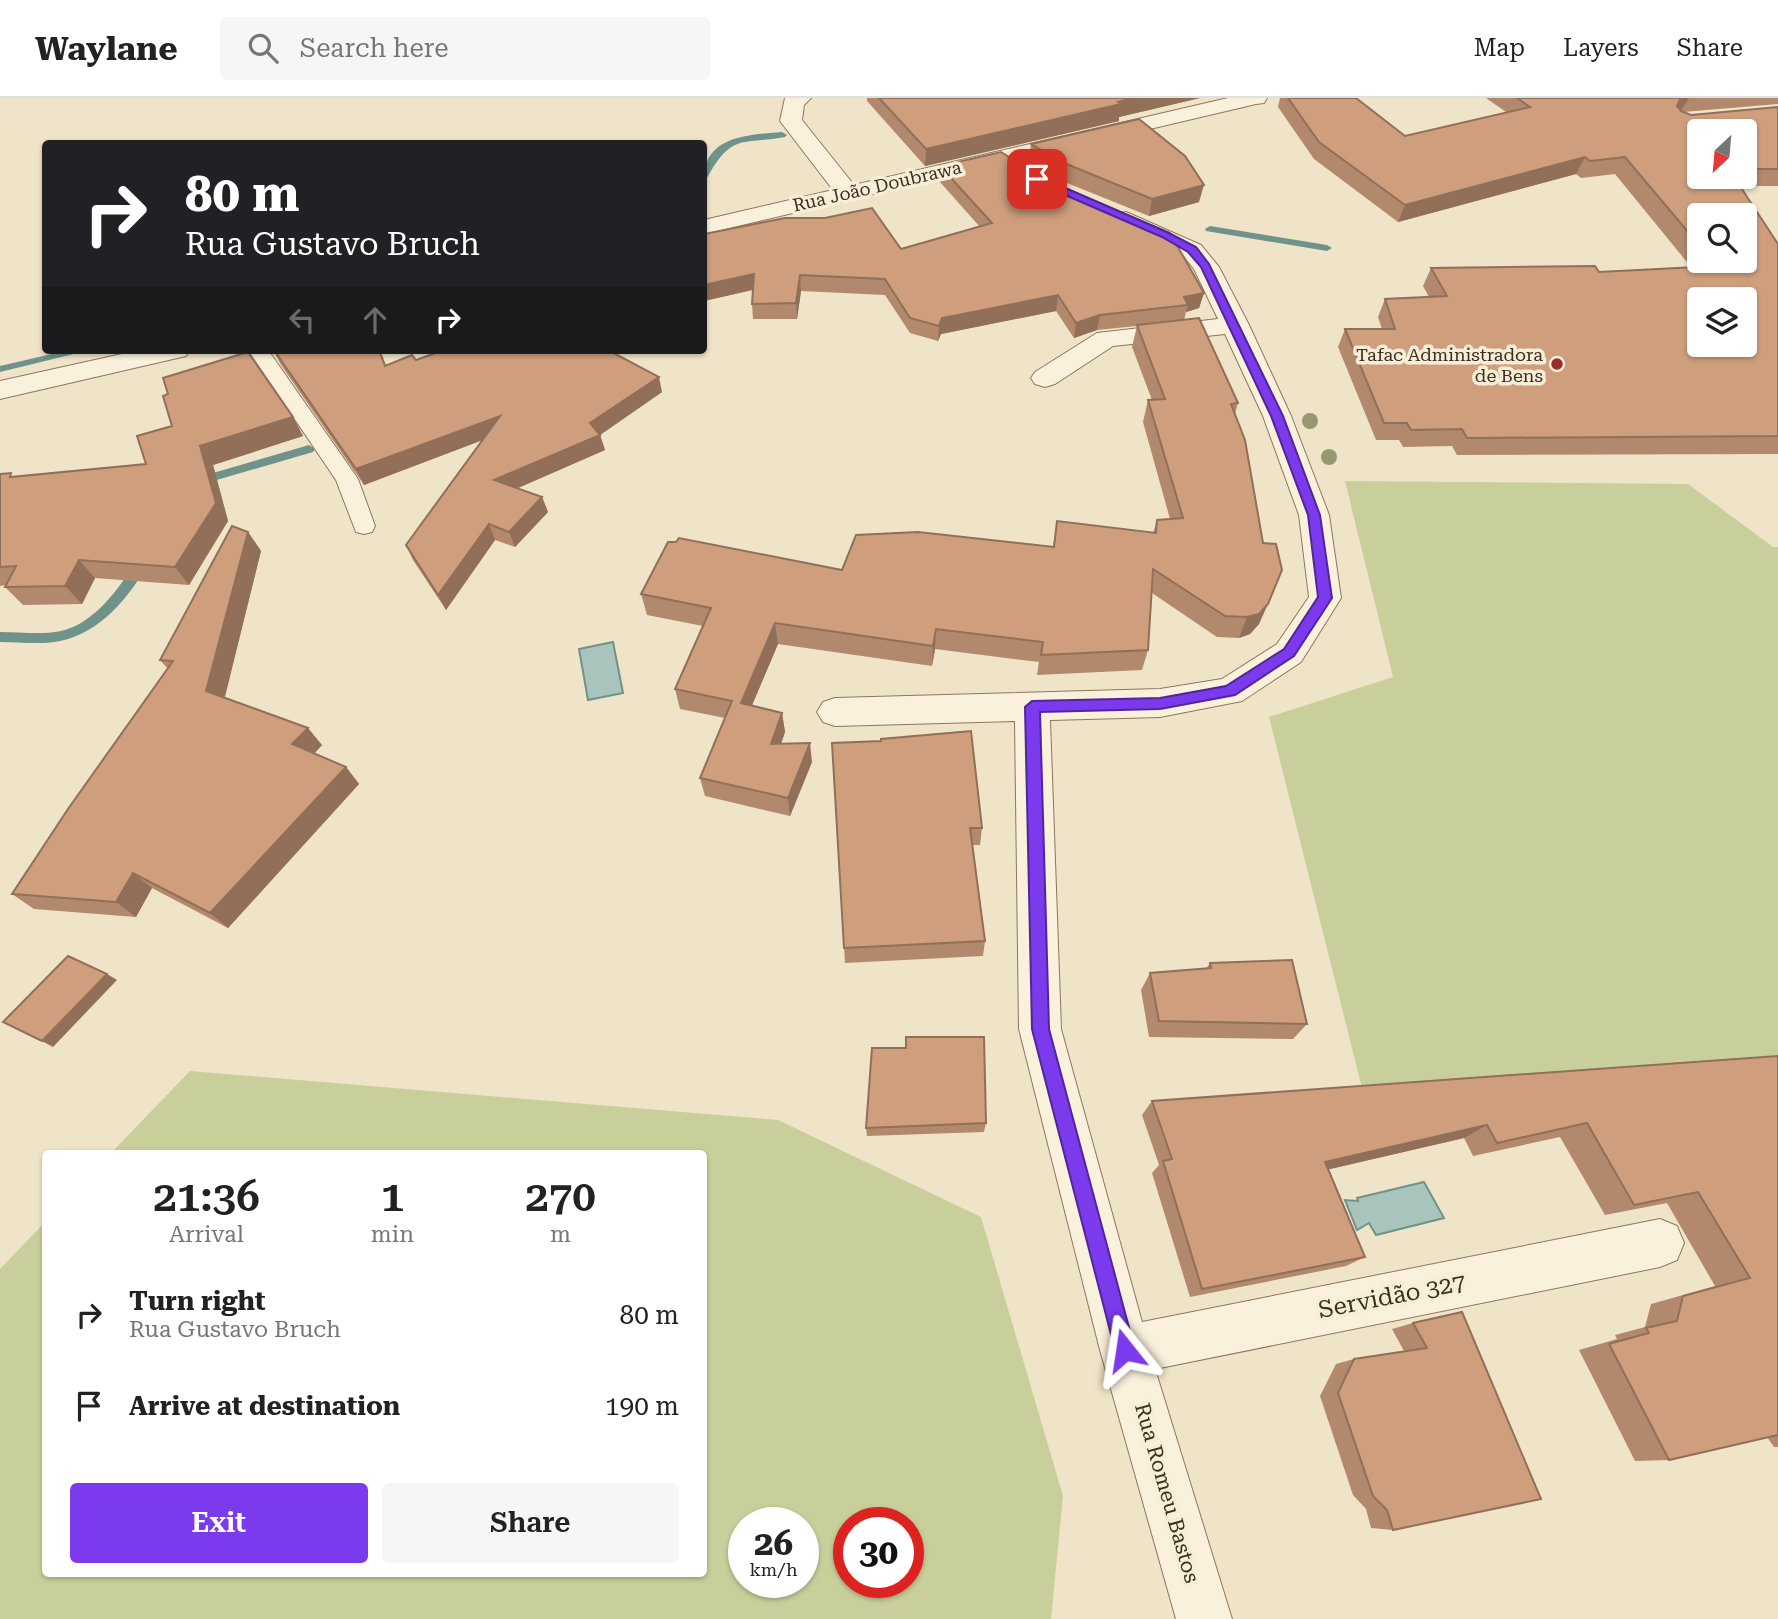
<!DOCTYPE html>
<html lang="en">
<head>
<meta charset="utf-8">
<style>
	:root { --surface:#fff; --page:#f6f6f6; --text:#222; --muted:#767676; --line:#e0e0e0; --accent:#7c3aed }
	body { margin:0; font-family:"Roboto Serif",serif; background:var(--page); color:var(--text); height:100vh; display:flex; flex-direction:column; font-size:26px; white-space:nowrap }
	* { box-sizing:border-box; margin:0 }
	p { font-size:23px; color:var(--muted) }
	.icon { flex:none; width:38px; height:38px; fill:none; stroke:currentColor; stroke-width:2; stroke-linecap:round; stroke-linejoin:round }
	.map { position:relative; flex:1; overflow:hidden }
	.drawer { position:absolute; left:42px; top:1052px; width:665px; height:427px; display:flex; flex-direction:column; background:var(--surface); border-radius:7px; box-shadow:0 2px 5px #0004 }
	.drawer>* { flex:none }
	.top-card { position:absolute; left:42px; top:42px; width:665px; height:214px; border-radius:7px; box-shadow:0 2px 5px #0004; background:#202124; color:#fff; overflow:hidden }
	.needle { width:46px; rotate:206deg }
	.tools { position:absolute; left:1687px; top:21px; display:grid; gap:14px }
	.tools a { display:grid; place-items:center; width:70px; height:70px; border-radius:7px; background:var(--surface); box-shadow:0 2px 5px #0004; font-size:35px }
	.speed { position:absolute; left:728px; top:1409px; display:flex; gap:14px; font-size:35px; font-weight:700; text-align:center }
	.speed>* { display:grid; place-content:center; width:91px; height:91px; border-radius:50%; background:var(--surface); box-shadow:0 2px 5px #0004; line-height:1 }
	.speed small { font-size:18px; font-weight:400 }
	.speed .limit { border:10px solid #d22; background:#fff; color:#111 }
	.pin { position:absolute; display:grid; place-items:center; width:60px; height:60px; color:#fff; margin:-30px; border-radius:14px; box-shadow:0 4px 10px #0006 }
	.me { position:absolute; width:77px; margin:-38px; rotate:345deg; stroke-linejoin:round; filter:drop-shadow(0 0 5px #0008) }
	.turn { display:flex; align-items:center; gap:24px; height:147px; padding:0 28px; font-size:32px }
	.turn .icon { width:91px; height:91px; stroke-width:2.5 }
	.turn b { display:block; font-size:49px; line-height:60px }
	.lanes { display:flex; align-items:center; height:66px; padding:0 28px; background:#0003; justify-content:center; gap:35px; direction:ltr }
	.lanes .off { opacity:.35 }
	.eta { display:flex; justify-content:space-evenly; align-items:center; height:119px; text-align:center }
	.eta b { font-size:42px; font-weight:600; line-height:49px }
	.primary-button { display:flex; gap:14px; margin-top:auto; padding:14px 28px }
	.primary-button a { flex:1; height:80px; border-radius:7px; background:var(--accent); color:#fff; font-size:28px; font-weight:600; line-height:80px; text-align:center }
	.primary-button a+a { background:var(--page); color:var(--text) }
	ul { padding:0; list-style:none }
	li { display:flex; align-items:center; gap:21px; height:91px; padding:0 28px }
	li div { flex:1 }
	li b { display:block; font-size:26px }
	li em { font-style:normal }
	header { display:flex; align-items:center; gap:42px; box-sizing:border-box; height:98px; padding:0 35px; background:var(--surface); border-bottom:2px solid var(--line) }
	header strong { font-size:33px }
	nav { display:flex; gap:38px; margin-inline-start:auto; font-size:24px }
	.search { width:490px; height:63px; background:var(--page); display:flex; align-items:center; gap:18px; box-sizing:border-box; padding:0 24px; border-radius:7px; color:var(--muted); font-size:26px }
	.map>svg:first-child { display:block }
</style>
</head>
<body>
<header>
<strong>Waylane</strong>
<div class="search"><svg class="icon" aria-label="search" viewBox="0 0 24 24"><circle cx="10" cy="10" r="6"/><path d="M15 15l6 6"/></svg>Search here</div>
<nav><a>Map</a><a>Layers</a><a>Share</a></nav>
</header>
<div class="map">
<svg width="1778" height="1521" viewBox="0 0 1778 1521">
	<rect width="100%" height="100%" fill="#f0e4c8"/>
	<g fill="#c9cf9b" fill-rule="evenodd">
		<polygon points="1345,383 1688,386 1773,449 1778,449 1778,1103 1531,988 1365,1002 1269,619 1393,579"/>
		<path d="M190,973L778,1022L981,1119L1063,1398L1051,1521H0V1171L45,1124L46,1475H704V1055H111ZM744,1424H803V1484H744ZM849,1424H908V1484H849Z"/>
	</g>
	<g fill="#a9c4bc" stroke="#6f938a" stroke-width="2">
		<polygon points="613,544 623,595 588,602 579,551"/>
		<polygon points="1424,1084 1444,1120 1376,1137 1369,1125 1357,1132 1345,1102 1358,1103 1357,1100"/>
	</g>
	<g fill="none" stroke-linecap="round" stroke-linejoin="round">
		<g fill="#6f938a" fill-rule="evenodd">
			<path d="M782,34L787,37L785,39C741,47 732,35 707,80L704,81C704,37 750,37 782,34Z"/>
			<polygon points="1210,128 1327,147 1332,150 1327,153 1206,133 1205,131"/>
			<polygon points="69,252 90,252 0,274 0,268"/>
			<polygon points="309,347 315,351 313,354 196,388 190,384 192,381"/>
			<path d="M141,460L148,465C130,499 100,535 60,543C41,547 20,544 0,544V534C20,534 42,537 61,533C94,526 121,489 136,462Z"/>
		</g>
		<defs>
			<polygon id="service" points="248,252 268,252 358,381 375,428 372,434 364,436 356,434 336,382"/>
			<g id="minor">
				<polygon points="785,0 811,0 804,7 802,22 854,87 1228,0 1267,0 1264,5 1256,6 704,136 704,122 833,92 780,23"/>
				<polygon points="1126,114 1201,147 1219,169 1249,227 1291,318 1329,417 1341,500 1301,564 1242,603 1160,619 1050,622 1061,931 1142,1224 1660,1121 1677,1128 1684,1145 1677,1162 1660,1169 1155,1271 1232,1521 1176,1521 1100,1252 1019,931 1015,623 835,628 823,624 817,614 823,604 835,600 1160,591 1222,581 1277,546 1309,499 1299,417 1263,318 1225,236 1113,248 1055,286 1045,289 1035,286 1031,280 1035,274 1097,235 1218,221 1194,171 1183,157 1117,126 1114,121 1117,116"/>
				<polygon points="140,252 190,252 186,258 0,301 0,283"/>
			</g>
		</defs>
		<use href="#service" stroke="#8d765c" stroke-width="2"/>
		<use href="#minor" stroke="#8d765c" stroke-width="2"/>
		<use href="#service" fill="#faf1dc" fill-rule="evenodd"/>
		<use href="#minor" fill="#faf1dc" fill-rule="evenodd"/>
	</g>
	<g fill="#96986f">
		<circle cx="1310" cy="323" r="8"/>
		<circle cx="1329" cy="359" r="8"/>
	</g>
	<g fill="#b2896c" fill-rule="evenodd">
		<polygon points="867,0 1200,0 1119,19 1119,23 925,68 867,3"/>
		<path d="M1280,0H1356L1405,38L1506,14L1486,0H1778V6L1683,14L1691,17L1778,9V88H1740L1778,146V356L1457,357L1452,348L1403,349L1399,342H1376L1338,249L1345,231H1382L1378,219L1385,201L1429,199L1423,188L1431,170L1599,174L1691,169L1615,76L1581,80L1576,76L1398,124L1314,61L1278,9ZM1745,33V79H1699ZM1699,117L1745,163H1699Z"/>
		<polygon points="1031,46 1199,104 1149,118 1062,83 1029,63"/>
		<polygon points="940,68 1204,195 1199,210 1186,214 1184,222 1238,305 1235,316 1259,526 1250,536 1239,540 1217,539 1152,495 1148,552 1142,572 1037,577 1039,564 935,551 932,568 778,546 752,607 782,615 785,634 781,646 812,664 790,718 705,698 700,680 725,620 680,611 675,591 703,528 647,517 641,496 842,472 1053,449 1057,423 1153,435 1157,422 1170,421 1143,324 1148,302 1152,302 1132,249 1137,228 1097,232 1074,240 1056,213 941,236 938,243 910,235 885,197 801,193 797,221 753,221 752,206 753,192 704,203 704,136 901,151 980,129 940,84"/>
		<polygon points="273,252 380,252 386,267 416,262 662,294 600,337 605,352 517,390 542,399 548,414 515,449 495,442 446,512 413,462 406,447 483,342 364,387 281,267"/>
		<polygon points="293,319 303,338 213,367 228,423 189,487 95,480 82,506 23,507 5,489 6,487 0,488 0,376 15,379 146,366"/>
		<polygon points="248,434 261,453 224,600 322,647 314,656 346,669 359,686 228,830 152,790 136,819 34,811 12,796 168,571 160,562"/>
		<polygon points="832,645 982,730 980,747 973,747 985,843 983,858 845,865"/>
		<polygon points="1210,865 1307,926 1293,941 1149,939 1141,892 1150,875 1206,871"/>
		<polygon points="906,950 986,1025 984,1034 867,1038 866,1030"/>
		<polygon points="1778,958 1778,1349 1774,1349 1767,1339 1669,1362 1635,1363 1579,1252 1617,1241 1615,1237 1645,1229 1651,1206 1715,1188 1667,1105 1605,1117 1560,1039 1473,1058 1464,1040 1329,1071 1365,1159 1346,1168 1190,1199 1152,1075 1159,1067 1142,1017 1152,1003"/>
		<polygon points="1462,1214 1393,1432 1371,1430 1366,1411 1353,1397 1320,1298 1336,1266 1354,1261 1404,1253 1392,1231 1413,1225"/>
	</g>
	<g fill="#916f58">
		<polygon points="1133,0 1200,0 1119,19 1119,23 925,68 926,51"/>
		<polygon points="1683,0 1689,0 1680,14 1671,18 1680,1"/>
		<polygon points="1585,59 1576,76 1398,124 1405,107"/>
		<polygon points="1204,87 1199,104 1149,118 1152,101"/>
		<polygon points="754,176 756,191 704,203 704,187"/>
		<polygon points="800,177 801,193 797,221 796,205"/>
		<polygon points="1204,195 1199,210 1186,214 1188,207 1184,199"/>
		<polygon points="1058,197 1056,213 941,236 938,243 939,228 942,220"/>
		<polygon points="1100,217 1097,232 1074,240 1076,225"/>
		<polygon points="659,279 662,294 600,337 605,352 500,398 494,382 590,325"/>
		<polygon points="500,318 506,333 364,387 356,371"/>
		<polygon points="293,319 303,338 213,367 228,423 189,487 175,469 200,348"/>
		<polygon points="542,399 548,414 515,449 509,434"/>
		<polygon points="489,426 495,442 446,512 438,497"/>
		<polygon points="248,434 261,453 222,611 206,593"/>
		<polygon points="79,462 95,480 82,506 65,488"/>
		<polygon points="1268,506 1259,526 1250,536 1239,540 1247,519"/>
		<polygon points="775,525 778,546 745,624 741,605"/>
		<polygon points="936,531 935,551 932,568 933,548"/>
		<polygon points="782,615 785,634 774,665 771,646"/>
		<polygon points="308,630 322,647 306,664 292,646"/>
		<polygon points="810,645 812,664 790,718 788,700"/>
		<polygon points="346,669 359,686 228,830 210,815"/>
		<polygon points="133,775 152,790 136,819 116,804"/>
		<polygon points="107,876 117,882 53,949 42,943"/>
		<polygon points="1487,1027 1464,1040 1309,1076 1325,1064"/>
	</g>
	<g fill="#cf9f7d" stroke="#916f58" stroke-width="2" fill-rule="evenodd">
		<polygon points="879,0 1133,0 1118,4 1121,6 926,51"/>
		<path d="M1288,0H1356L1405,38L1530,9L1517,0H1683L1680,1L1677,8L1681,13L1691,17L1778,9V71H1745V33H1699V79H1734L1778,146V338L1467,340L1462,331L1411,332L1407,325H1384L1345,231H1395L1385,201L1447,198L1431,170L1595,168L1599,174L1716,168L1712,163H1745V117H1699V147L1625,59L1590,63L1585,59L1405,107L1319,44ZM1699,201H1745V247H1699Z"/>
		<polygon points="1139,21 1185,58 1204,87 1152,101 1064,65 1031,46"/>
		<polygon points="1001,54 1046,82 1170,135 1204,195 1184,199 1188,207 1100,217 1076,225 1058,197 942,220 939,228 910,220 885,181 800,177 796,205 752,206 754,176 704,187 704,136 785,120 825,120 872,110 901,151 992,125 940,68"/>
		<polygon points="1199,220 1238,305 1231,306 1245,342 1263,445 1276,446 1282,472 1268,506 1259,516 1247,519 1225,518 1153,471 1148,552 1041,557 1043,544 936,531 933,548 775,525 741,605 782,615 771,646 810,645 788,700 700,680 732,603 675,591 711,510 641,496 668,444 676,444 679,440 842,472 856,437 918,434 1054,449 1057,423 1156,435 1157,422 1183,420 1148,302 1165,301 1137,227"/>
		<polygon points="274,252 379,252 385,268 412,257 416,262 444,252 608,252 659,279 590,325 600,337 494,382 542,399 509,434 489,426 438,497 406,447 500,318 356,371"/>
		<polygon points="248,254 293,319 200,348 216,405 175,469 79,462 65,488 5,489 16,468 0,469 0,376 11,375 10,379 146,366 137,338 172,328 163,298 168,296 163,280"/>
		<polygon points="232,428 248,434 206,593 308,630 292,646 346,669 210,815 133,775 116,804 12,796 68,711 173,563 160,562"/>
		<polygon points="971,633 982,730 970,730 985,843 844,850 832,645 881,643 881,641"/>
		<polygon points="68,858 107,876 42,943 3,924"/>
		<polygon points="1292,862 1307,926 1159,923 1150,875 1211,870 1210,865"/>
		<polygon points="906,939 984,939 986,1025 866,1030 872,950 906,950"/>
		<polygon points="1778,958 1778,1337 1669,1362 1609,1246 1649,1235 1646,1230 1677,1223 1683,1198 1750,1180 1698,1094 1634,1107 1587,1025 1497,1045 1487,1027 1325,1064 1365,1159 1202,1191 1163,1063 1172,1061 1152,1003"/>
		<polygon points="1462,1214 1541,1401 1393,1432 1387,1412 1373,1398 1338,1295 1354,1261 1427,1250 1413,1225"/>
	</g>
	<polygon fill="#7c3aed" stroke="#51269a" stroke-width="2" points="1033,79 1040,79 1169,135 1196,149 1209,166 1283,318 1320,417 1332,500 1294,558 1235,597 1160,611 1040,614 1049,931 1135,1252 1132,1259 1125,1262 1118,1259 1115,1252 1032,931 1025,609 1032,603 1160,600 1226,588 1284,551 1318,499 1308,417 1271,318 1201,169 1188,154 1162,139 1033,83"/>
	<circle fill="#9e2a2b" stroke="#f7eed8" stroke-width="2.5" cx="1557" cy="266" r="7"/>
	<g text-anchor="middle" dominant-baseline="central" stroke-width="7" stroke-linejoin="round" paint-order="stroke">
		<g font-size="18" fill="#3d2e20" stroke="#f7eed8">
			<text transform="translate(877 88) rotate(-13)">Rua João Doubrawa</text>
		</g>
		<g font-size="18" fill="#3d2e20" stroke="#f7eed8" text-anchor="end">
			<text x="1543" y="256">Tafac Administradora<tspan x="1543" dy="21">de Bens</tspan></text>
		</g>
		<g font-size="21" fill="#3d2e20" stroke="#f7eed8">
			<text transform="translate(1167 1395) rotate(74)">Rua Romeu Bastos</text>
		</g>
		<g font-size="24" fill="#3d2e20" stroke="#f7eed8">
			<text transform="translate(1392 1198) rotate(-11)">Servidão 327</text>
		</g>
	</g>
</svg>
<div class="tools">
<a><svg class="needle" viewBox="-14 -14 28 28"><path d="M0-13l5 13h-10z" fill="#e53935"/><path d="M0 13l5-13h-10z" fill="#767676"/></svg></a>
<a><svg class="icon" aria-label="search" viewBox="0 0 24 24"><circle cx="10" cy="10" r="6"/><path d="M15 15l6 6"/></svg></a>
<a><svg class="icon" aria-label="layers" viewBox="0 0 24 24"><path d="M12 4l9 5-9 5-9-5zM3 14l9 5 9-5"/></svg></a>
</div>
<div class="speed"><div>26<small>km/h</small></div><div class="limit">30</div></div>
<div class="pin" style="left:1037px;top:81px;background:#d93025"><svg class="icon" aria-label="arrive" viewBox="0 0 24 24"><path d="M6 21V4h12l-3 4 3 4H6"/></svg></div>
<svg class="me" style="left:1125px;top:1252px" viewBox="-20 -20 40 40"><path d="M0-17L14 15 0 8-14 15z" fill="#7c3aed" stroke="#fff" stroke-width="4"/></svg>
<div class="top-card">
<div class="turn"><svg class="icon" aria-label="right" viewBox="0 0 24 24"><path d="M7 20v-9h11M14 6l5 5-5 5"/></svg><div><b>80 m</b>Rua Gustavo Bruch</div></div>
<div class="lanes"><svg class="icon off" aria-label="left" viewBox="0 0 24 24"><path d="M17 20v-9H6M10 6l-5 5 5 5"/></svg><svg class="icon off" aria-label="ahead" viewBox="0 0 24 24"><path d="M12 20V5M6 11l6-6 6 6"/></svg><svg class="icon" aria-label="right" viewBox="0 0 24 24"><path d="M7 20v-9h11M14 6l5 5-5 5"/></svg></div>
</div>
<section class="drawer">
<div class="eta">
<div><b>21:36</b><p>Arrival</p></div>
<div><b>1</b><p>min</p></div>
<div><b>270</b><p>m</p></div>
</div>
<ul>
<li><svg class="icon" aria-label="right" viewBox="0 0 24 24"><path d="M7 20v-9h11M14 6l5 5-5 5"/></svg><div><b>Turn right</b><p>Rua Gustavo Bruch</p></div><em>80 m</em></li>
<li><svg class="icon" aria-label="arrive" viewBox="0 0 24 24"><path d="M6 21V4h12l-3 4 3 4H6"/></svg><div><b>Arrive at destination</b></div><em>190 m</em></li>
</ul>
<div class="primary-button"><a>Exit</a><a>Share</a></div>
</section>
</div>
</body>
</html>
